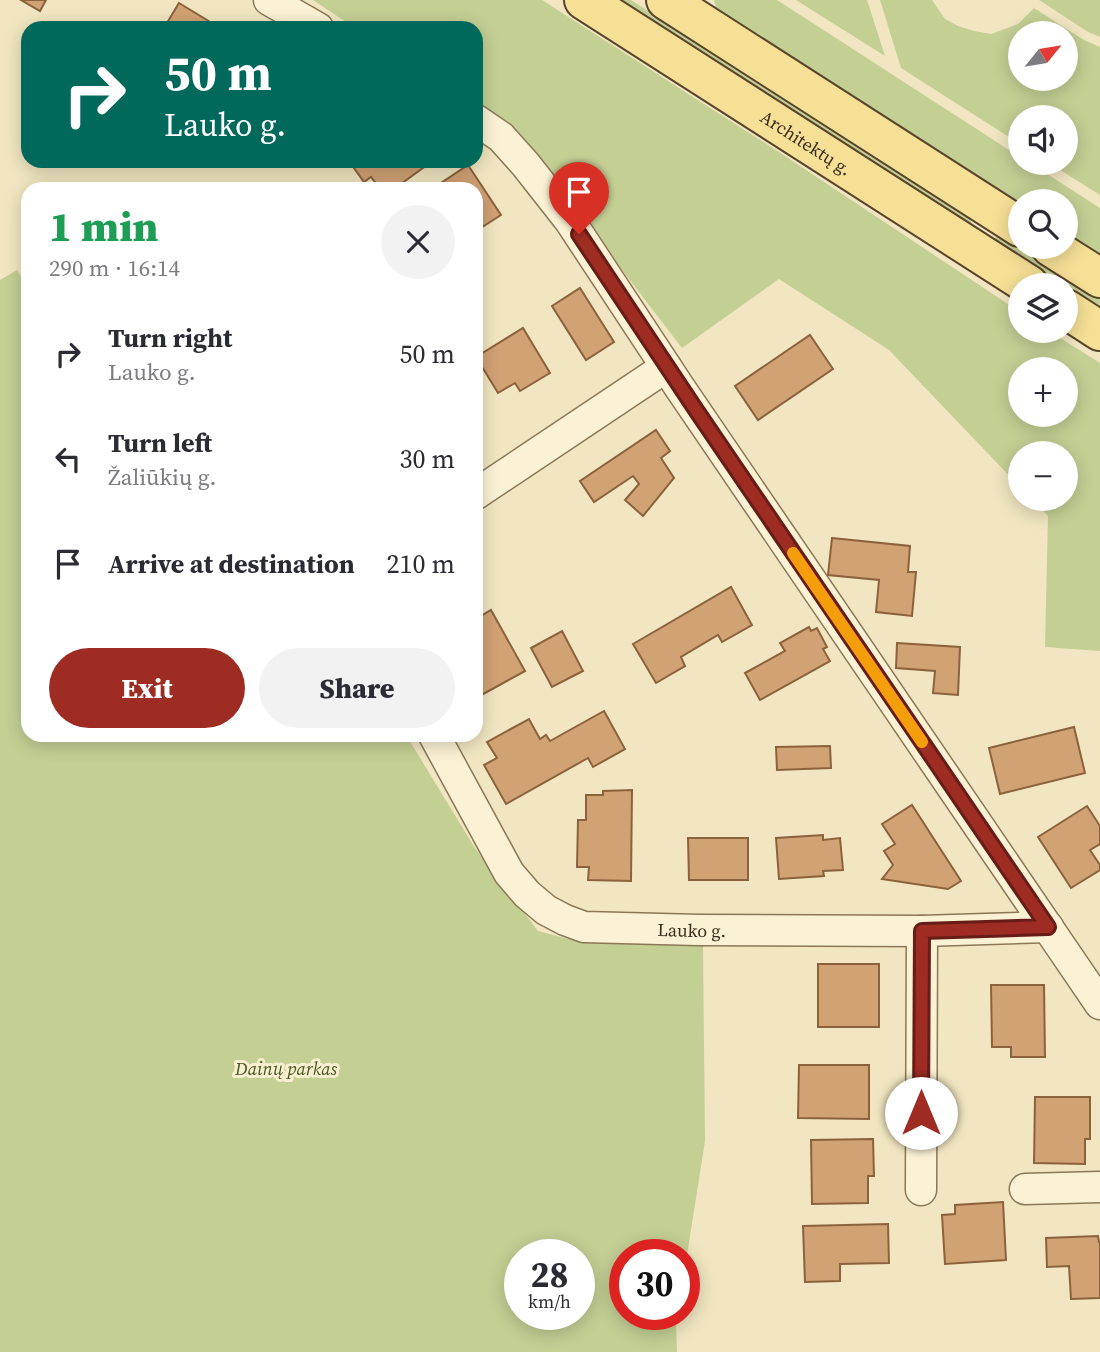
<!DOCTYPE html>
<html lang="en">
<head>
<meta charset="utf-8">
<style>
	:root { --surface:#fff; --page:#f2f2f3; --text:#2b2b33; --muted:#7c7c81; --accent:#9e2c23 }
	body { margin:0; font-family:"Source Serif 4",serif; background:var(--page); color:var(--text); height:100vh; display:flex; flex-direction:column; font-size:26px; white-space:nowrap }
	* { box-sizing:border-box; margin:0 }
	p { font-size:23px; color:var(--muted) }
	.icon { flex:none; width:38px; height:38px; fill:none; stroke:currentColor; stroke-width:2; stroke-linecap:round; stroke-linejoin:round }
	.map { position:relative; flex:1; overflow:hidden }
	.drawer { position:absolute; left:21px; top:182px; width:462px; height:560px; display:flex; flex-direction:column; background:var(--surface); border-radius:21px; box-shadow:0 4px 18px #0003 }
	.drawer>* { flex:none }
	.hud { position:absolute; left:21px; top:21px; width:462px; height:147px; border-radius:21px; box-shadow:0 4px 18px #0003; background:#00695c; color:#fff; overflow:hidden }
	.needle { width:46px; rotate:60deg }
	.controls { position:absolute; left:1008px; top:21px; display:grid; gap:14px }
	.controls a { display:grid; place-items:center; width:70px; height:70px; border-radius:50%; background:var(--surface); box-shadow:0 4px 18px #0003; font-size:35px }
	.speed { position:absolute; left:504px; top:1239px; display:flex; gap:14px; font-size:35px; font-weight:700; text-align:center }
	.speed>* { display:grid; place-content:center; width:91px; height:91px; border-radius:50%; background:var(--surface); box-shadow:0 4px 18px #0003; line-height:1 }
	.speed small { font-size:18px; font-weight:400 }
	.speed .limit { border:10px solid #d22; background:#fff; color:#111 }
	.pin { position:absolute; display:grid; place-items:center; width:60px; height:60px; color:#fff; margin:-72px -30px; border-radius:50% 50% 50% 0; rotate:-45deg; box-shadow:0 0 7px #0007 }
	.pin .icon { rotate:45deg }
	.me { position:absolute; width:77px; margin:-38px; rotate:0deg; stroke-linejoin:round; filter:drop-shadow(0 0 5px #0008) }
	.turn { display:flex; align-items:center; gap:24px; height:147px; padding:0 28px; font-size:32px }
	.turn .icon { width:91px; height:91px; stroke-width:2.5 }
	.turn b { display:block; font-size:49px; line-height:60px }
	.round { display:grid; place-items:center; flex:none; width:74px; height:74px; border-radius:37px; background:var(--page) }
	.overview { display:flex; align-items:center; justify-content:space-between; height:119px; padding:0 28px }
	h1 { font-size:42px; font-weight:800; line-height:52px; color:#1e9e55 }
	.cta { display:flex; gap:14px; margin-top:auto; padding:14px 28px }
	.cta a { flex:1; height:80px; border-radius:42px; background:var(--accent); color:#fff; font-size:28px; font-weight:800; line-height:80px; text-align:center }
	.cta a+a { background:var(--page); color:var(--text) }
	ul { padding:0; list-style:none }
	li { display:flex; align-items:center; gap:21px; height:105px; padding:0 28px }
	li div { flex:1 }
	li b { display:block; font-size:26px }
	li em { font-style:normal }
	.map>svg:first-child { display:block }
</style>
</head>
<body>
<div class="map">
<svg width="1100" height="1352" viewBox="0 0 1100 1352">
	<rect width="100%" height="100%" fill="#f1e6c1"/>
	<g fill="#c4cf94" fill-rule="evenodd">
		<path d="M313,0H542L779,152L1020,312V331H1049L1100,363V651L1045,647L1048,516L1032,499H1066V453H1020V487L889,350L779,279L682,348L513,128L476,106V28H355ZM1020,369H1066V415H1020Z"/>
		<polygon points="611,0 631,0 969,217 971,222 968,226"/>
		<polygon points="714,0 777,0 1020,157 1020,163 1030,163 1100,208 1100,256 1066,234 1066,201 1020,201 1020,205 717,12"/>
		<polygon points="796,0 867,0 885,56"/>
		<path d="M880,0H932L945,19L958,26L974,31L991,34L1018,24L1034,8L1084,40L1100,47V195L1049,163H1066V117H1020V144L901,68ZM1020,33H1066V79H1020Z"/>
		<polygon points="1039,0 1100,0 1100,37 1088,32"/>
		<polygon points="999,236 1006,238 1100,298 1100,313 1066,291 1066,285 1056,285 998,248 995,243 995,238"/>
		<path d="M17,270L28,289V735H406L475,848L538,931L583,943L703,945L705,1141L684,1274V1255H625V1314H678L676,1324L677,1352H0V280ZM520,1255H579V1314H520Z"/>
	</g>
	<g fill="#d1a274" stroke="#8c623c" stroke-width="2">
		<polygon points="21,0 46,0 40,11"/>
		<polygon points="179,3 220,28 164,28"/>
		<polygon points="349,161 424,161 427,165 394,189 380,189 371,177 364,182"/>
		<polygon points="468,165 501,215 476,231 476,189 432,189"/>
		<polygon points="580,288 614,342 586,360 552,306"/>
		<polygon points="523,328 550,373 520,391 515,383 498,393 476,357"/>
		<polygon points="810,335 833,369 758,420 735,386"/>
		<polygon points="656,430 670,451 661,458 674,478 643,516 625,500 639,484 633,476 594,502 580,481"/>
		<polygon points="832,538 910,546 908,572 916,572 912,616 876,612 879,580 828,575"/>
		<polygon points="731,587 752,625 722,642 718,635 681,657 685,666 656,683 633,644"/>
		<polygon points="491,610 525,671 476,698 476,619"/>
		<polygon points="809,627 811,631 817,628 827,647 823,649 830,661 760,700 745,673 785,651 780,643"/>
		<polygon points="562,631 583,671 552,687 531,648"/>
		<polygon points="897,643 960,647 958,695 933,693 935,671 896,668"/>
		<polygon points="604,711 625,749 593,767 588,758 506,804 484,765 497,758 487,742 529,719 540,739 546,735 550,741"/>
		<polygon points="1074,727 1085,773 1000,794 989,748"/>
		<polygon points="830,746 831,768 777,770 776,747"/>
		<polygon points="632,790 631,881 588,880 589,867 577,867 578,820 586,820 586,795 603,795 603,791"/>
		<polygon points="912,805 961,881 948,889 882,879 893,865 884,851 895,844 882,824"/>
		<polygon points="1087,806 1100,826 1100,844 1090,850 1100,865 1100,870 1071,888 1038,837"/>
		<polygon points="823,835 823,840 840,838 843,870 823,871 824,876 779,879 776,838"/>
		<polygon points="688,838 748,838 748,880 689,880"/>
		<rect x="818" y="964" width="61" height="63"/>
		<polygon points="991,985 1044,985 1045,1057 1011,1057 1011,1047 992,1047"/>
		<polygon points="799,1065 869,1065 869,1119 798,1118"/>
		<polygon points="1035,1097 1090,1097 1090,1139 1085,1139 1085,1164 1034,1163"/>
		<polygon points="873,1139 874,1176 868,1176 868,1203 812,1204 811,1140"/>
		<polygon points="1003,1202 1006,1260 945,1264 942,1215 955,1214 955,1205"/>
		<polygon points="888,1224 889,1263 840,1264 840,1281 805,1282 803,1226"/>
		<polygon points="1098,1236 1099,1242 1100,1242 1100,1298 1071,1299 1069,1266 1047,1267 1046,1238"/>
	</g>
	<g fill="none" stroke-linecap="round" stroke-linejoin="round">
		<defs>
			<g id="street">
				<polyline points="269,0 318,28"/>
				<polyline points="476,120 501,137 526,165 570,221 680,388 1100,1004"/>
				<polyline points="476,494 666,367"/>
				<path id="s1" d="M434,735L509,873L527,894L546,910L565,920L584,927L699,930L922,931L1048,927"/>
				<polyline points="1025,1189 1100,1187"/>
				<polyline points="921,1190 922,931"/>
			</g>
			<g id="primary">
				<path id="s2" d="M584,0L1029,285"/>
				<polyline points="666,0 1020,227"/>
				<polyline points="1051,247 1100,278"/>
				<polyline points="1066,309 1100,331"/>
			</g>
		</defs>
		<use href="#street" stroke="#8b7757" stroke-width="33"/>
		<use href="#primary" stroke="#59442c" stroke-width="42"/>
		<use href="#street" stroke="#fbf2d5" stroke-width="30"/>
		<use href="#primary" stroke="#f6e096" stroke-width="38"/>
	</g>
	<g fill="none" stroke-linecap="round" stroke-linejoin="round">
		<defs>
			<polyline id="route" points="579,234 696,410 1048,927 922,931 921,1113"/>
		</defs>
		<use href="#route" stroke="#671d17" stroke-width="18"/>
		<use href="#route" stroke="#9e2c23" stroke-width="12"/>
		<polyline stroke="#f59e0b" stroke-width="12" points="793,553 922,742"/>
	</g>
	<g text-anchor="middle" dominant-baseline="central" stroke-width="6" stroke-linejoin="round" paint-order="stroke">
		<g font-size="18" fill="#3a2d1d" stroke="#f8efd1">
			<text stroke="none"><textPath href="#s2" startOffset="264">Architektų g.</textPath></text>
			<text stroke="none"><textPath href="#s1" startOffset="359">Lauko g.</textPath></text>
		</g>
		<g font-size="18" font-style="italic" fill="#465822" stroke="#f8efd1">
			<text x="286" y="1068">Dainų parkas</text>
		</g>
	</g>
</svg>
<div class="controls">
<a><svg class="needle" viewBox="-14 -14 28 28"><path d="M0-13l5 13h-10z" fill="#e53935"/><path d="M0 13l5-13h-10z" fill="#7c7c81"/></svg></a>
<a><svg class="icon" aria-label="sound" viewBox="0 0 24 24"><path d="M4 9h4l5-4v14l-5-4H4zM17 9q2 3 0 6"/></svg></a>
<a><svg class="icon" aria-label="search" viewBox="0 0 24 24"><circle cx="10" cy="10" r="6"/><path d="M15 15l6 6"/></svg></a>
<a><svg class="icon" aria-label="layers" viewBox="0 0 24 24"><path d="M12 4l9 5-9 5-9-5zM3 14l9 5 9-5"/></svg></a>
<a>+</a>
<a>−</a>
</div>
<div class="speed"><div>28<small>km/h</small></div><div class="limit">30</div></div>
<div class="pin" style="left:579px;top:234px;background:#d93025"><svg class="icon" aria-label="arrive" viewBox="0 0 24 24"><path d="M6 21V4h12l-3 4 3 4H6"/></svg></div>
<svg class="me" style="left:921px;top:1113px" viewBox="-20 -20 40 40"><circle r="19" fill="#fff"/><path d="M0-13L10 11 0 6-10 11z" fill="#9e2c23"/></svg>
<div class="hud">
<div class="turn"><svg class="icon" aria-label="right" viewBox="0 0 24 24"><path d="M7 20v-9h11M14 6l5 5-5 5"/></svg><div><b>50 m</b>Lauko g.</div></div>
</div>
<section class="drawer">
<div class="overview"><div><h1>1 min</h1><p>290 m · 16:14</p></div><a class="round"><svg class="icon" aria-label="close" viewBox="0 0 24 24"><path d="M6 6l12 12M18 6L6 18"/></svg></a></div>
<ul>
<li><svg class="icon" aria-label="right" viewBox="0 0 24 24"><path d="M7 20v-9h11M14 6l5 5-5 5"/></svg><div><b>Turn right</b><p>Lauko g.</p></div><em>50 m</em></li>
<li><svg class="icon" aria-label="left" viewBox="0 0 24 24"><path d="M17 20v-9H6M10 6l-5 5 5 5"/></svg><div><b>Turn left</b><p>Žaliūkių g.</p></div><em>30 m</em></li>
<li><svg class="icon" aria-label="arrive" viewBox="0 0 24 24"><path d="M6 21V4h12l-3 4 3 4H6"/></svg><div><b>Arrive at destination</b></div><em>210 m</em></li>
</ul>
<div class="cta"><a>Exit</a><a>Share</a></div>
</section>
</div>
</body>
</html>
